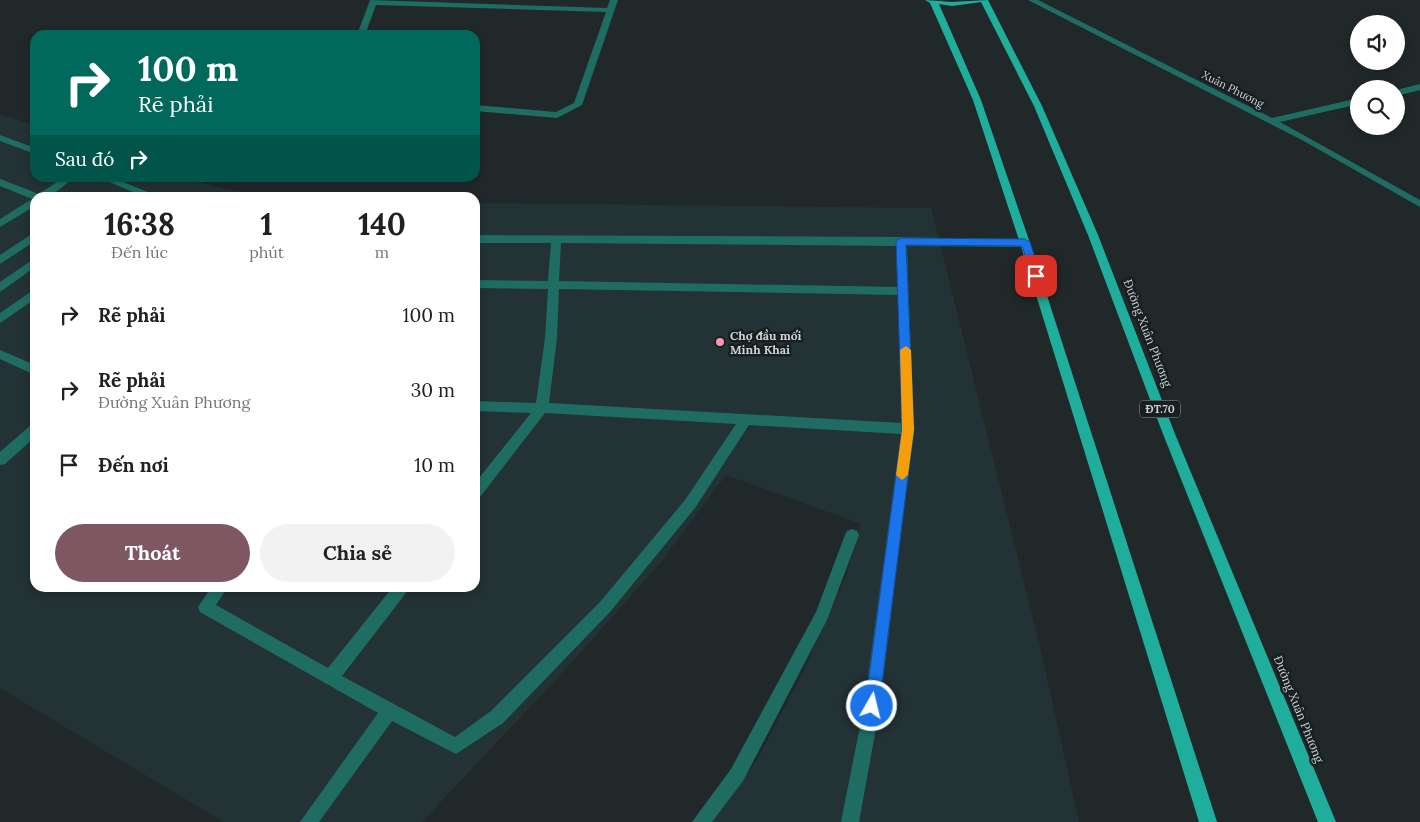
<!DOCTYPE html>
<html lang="vi">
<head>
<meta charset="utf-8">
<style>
	:root { --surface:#fff; --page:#f2f2f2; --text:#202124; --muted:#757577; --accent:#7e5762 }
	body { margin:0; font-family:Lora,serif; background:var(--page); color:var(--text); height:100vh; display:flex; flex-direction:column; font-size:19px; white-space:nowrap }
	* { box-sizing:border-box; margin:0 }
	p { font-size:16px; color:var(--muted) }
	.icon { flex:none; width:28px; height:28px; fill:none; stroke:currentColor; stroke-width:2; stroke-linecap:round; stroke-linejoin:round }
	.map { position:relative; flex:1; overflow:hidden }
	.side { position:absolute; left:30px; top:192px; width:450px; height:400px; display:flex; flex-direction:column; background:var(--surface); border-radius:15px; box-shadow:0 2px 8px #0003 }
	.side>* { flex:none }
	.banner { position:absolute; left:30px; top:30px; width:450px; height:152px; border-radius:15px; box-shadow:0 2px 8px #0003; background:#00695c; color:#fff; overflow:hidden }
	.tools { position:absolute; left:1350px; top:15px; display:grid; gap:10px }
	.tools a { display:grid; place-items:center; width:55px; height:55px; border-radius:50%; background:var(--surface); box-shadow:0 2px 8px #0003; font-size:25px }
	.pin { position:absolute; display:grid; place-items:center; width:42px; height:42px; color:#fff; margin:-21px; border-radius:10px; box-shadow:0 2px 8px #0006 }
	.me { position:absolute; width:55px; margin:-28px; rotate:8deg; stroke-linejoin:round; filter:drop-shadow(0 0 4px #0008) }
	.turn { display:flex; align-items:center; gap:18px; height:105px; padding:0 25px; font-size:22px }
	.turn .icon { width:65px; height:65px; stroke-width:2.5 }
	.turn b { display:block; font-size:35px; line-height:42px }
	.then { display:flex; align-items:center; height:48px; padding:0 25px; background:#0003; gap:10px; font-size:19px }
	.eta { display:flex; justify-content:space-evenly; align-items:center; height:85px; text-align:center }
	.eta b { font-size:30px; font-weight:700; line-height:35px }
	.button { display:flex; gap:10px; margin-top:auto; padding:10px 25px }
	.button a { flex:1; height:58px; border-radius:30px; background:var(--accent); color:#fff; font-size:20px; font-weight:700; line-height:58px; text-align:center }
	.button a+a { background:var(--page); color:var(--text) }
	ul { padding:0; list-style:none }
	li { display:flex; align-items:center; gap:15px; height:75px; padding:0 25px }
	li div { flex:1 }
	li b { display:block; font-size:19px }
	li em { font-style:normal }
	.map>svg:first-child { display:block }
</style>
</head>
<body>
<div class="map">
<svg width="1420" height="822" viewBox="0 0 1420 822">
	<rect width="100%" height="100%" fill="#21282a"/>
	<polygon fill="#233235" points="0,114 35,125 35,178 188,178 217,187 268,197 35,198 35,588 475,588 475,203 931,208 1040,647 1079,822 712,822 757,760 802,674 846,576 861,524 726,475 661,562 575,659 422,822 224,822 0,688"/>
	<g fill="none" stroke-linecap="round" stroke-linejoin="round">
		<g fill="#1f6d62" fill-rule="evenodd">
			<polygon points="370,0 607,8 610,0 618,0 582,105 557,118 475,111 475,105 556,112 574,103 606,12 376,5 365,35 357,35"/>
			<polygon points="1028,0 1038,0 1272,118 1359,98 1359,104 1280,122 1420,200 1420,207 1302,140"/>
			<polygon points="1420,84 1420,90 1396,96 1396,90"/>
			<polygon points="0,135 35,148 35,154 0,141"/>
			<polygon points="63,178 74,178 48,198 35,198 35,206 0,227 0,219 32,199 0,186 0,179 39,194"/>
			<polygon points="100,178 113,178 163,198 147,198"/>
			<polygon points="35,232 35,241 0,264 0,255"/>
			<path d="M475,235L901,237L1029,240V246L1025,247L907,246L914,429L880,706L859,822H841L864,706L901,434L749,425L695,508L610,612L503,723L456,754L392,721L319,822H300L378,713L200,612L198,607L211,588H227L216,605L328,668L392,588H408L406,593L342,676L455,737L491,711L600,602L685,500L736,424L545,413L480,497L475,499V483L531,413L475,411V401L536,403L545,338L548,289L475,288V280L548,281L551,243H475ZM561,243L896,246L898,287L559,281ZM559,289L899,295L902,423L549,403L557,338Z"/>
			<polygon points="35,258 35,267 0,292 0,282"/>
			<polygon points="35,289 35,299 0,323 0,313"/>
			<polygon points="0,350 35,365 35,375 0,359"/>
			<polygon points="35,424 35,437 5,464 0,465 0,452 31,425"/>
			<polygon points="852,529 857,531 859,535 827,620 743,781 712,822 692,822 731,769 816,612 845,535 847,531"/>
		</g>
		<polygon fill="#20ae9c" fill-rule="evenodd" points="925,0 952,2 988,0 1042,106 1098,235 1175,434 1336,822 1318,822 1163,434 1088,235 1034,106 981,2 952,6 939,4 981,100 1030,243 1217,822 1199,822 1020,243 973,100 930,3"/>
	</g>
	<polygon fill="#1a73e8" stroke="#114b97" points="901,238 1025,239 1030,242 1041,276 1036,279 1033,278 1022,246 906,245 914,430 879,706 877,711 872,713 867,711 865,706 902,430 896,241"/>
	<polygon fill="#f59e0b" points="906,346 911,350 914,430 908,475 902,480 896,475 902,430 900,350"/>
	<circle fill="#f29aae" stroke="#171f20" stroke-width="2" cx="720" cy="342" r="5"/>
	<g text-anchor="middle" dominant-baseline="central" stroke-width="5" stroke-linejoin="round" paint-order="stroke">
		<g font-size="11" fill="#ced3d4" stroke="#171f20">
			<text transform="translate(1233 89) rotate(27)">Xuân Phương</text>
		</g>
		<rect fill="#171f20" stroke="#979d9e" stroke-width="1" x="1140" y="400.5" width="40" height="17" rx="4"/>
		<g font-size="11" font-weight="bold" fill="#ced3d4">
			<text x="1160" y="409">ĐT.70</text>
		</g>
		<g font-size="12" fill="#ced3d4" stroke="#171f20">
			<text transform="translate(1148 333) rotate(69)">Đường Xuân Phương</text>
			<text transform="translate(1299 709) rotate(68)">Đường Xuân Phương</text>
		</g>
		<g font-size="12" font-weight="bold" fill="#ced3d4" stroke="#171f20" text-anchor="start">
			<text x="730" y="335">Chợ đầu mối<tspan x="730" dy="14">Minh Khai</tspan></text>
		</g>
	</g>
</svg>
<div class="tools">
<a><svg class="icon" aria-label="sound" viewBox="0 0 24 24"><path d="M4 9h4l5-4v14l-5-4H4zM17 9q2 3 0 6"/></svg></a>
<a><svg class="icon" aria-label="search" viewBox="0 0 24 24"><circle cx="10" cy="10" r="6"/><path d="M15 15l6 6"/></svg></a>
</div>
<div class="pin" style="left:1036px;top:276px;background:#d93025"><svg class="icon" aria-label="arrive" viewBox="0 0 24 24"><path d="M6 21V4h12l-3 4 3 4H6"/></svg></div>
<svg class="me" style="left:872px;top:706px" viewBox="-20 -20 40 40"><circle r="17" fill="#1a73e8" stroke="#fff" stroke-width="3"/><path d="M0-11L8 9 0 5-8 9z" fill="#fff"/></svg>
<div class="banner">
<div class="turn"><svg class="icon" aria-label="right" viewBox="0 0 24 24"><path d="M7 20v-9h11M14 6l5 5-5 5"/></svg><div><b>100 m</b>Rẽ phải</div></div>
<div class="then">Sau đó<svg class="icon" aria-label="right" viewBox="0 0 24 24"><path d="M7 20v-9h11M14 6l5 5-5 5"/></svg></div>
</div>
<section class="side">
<div class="eta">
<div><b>16:38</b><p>Đến lúc</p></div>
<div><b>1</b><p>phút</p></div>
<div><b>140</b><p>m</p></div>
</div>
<ul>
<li><svg class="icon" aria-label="right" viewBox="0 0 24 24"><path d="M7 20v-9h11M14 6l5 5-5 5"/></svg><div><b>Rẽ phải</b></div><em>100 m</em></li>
<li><svg class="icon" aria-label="right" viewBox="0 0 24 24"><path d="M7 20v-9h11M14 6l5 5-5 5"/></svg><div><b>Rẽ phải</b><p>Đường Xuân Phương</p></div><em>30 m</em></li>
<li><svg class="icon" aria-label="arrive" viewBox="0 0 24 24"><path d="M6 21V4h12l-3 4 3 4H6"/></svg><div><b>Đến nơi</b></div><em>10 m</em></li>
</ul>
<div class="button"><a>Thoát</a><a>Chia sẻ</a></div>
</section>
</div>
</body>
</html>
